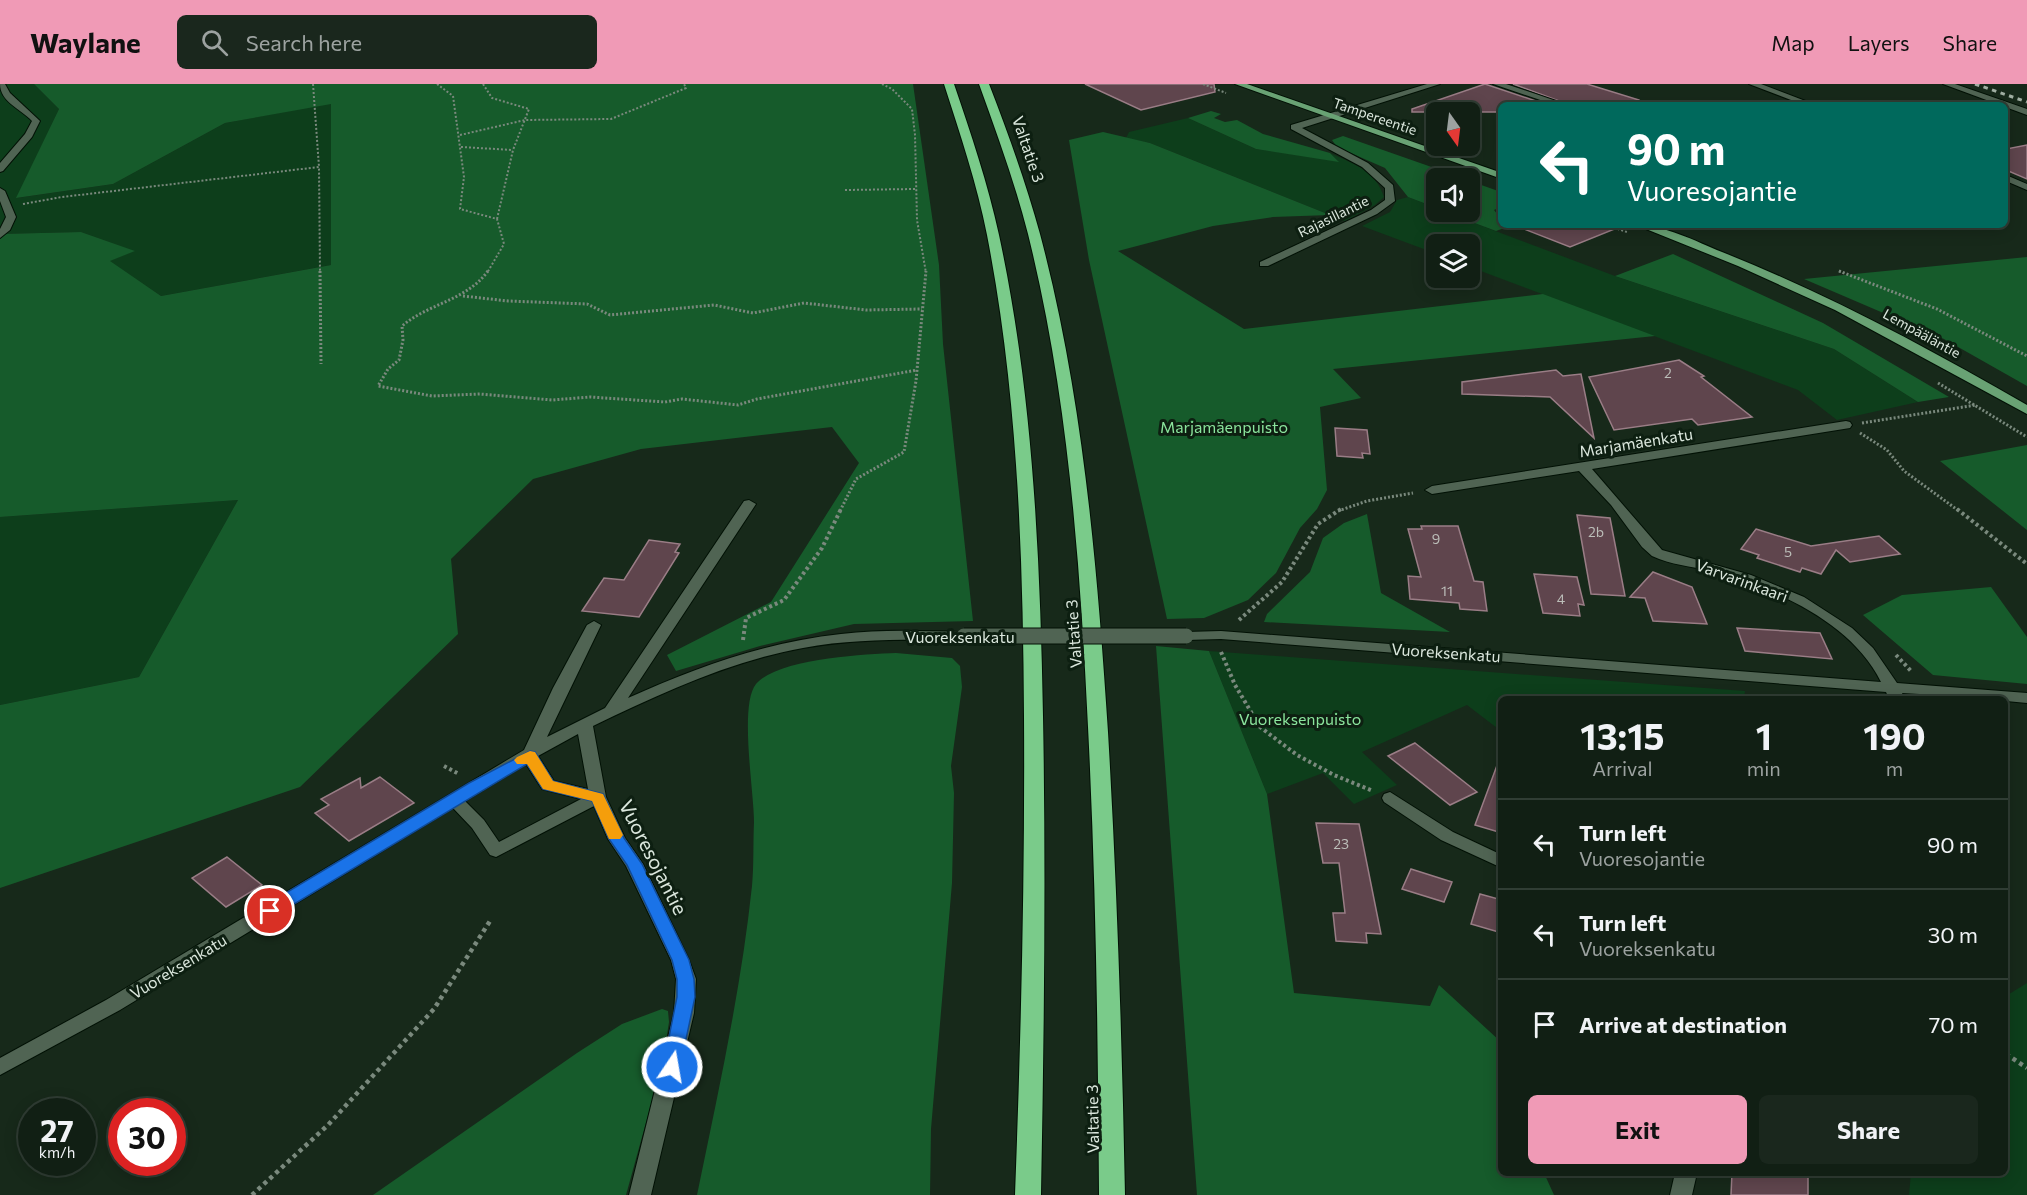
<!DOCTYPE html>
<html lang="en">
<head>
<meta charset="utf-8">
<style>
	:root { --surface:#111f14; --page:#1a271d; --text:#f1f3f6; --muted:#9ca2a0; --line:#303d34; --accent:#f09ab6 }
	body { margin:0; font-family:Commissioner,sans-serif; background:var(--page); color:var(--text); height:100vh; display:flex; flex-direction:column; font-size:22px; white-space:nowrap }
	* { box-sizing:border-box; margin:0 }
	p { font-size:20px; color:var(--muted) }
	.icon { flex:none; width:33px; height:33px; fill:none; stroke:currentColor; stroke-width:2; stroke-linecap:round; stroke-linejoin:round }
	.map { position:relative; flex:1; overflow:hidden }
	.sheet { position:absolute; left:1498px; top:612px; width:510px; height:480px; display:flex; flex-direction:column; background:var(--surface); border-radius:9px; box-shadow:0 3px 15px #0003,0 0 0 2px var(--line) }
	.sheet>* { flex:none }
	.guide { position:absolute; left:1498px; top:18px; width:510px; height:126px; border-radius:9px; box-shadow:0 3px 15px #0003,0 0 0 2px var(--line); background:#00695c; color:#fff; overflow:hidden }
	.needle { width:39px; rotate:166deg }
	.controls { position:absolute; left:1426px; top:18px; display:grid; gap:12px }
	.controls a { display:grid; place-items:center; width:54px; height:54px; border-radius:9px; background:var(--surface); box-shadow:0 3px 15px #0003,0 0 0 2px var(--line); font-size:30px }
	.speed { position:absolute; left:18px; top:1014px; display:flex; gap:12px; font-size:30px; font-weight:700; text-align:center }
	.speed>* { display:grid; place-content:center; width:78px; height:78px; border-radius:50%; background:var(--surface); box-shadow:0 3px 15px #0003,0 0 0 2px var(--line); line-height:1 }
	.speed small { font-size:15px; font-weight:400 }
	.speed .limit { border:9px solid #d22; background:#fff; color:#111 }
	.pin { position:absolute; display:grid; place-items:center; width:51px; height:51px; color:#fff; margin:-26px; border:3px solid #fff; border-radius:50%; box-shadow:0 2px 6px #0007 }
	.me { position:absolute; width:66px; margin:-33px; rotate:12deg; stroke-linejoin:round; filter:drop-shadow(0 0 4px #0008) }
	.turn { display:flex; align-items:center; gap:21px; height:126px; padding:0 30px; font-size:27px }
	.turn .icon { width:78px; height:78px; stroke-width:2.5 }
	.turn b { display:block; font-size:42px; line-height:51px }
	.eta { display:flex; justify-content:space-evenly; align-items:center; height:102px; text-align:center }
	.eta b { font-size:36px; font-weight:700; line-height:42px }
	.button { display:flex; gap:12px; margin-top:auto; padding:12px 30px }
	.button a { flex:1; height:69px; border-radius:9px; background:var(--accent); color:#111; font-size:24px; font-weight:700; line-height:69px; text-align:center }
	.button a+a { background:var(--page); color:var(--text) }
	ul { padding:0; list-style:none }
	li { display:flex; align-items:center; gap:18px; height:90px; padding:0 30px; border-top:2px solid var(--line) }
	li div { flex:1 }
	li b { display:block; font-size:22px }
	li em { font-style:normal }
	header { display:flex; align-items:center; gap:36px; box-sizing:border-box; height:84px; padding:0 30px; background:var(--accent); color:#111 }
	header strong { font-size:28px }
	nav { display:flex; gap:33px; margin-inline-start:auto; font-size:21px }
	.search { width:420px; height:54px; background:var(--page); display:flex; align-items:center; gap:15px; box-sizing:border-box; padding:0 21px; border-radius:9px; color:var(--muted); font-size:22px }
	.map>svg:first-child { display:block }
</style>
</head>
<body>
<header>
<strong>Waylane</strong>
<div class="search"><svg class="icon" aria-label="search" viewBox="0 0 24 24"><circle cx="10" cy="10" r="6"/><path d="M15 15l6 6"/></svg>Search here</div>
<nav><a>Map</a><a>Layers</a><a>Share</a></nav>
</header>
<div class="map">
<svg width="2027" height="1111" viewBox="0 0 2027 1111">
	<rect width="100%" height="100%" fill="#17291a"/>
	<g fill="#0d3e1b">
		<polygon points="0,0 34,0 59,25 17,114 113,100 225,39 331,19 331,181 161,212 109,177 134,167 81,148 0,150"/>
		<path d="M1188,34L1256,65L1338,77L1330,69C1354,80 1375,86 1384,113L1375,121L1345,137L1150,59L1126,54L1129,48Z"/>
		<polygon points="1408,113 1437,124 1437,128 1445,128 1615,192 1834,265 1918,318 1837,336 1798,306 1470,183 1470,160 1437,160 1437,170 1362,142 1390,128 1397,116"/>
		<polygon points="238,416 139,593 0,621 0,433"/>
		<polygon points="1209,567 1745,607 1744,615 1502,615 1501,647 1467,621 1362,668 1397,701 1354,720 1323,689 1267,710"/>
		<polygon points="2027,899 2027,1111 1909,1111 1911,1089 2006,1089 2006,912"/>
	</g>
	<g fill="#165b2b">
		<polygon points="34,0 913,0 939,181 943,260 973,537 854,540 760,562 676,587 667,571 771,518 859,379 832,343 641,365 533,395 451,475 458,550 300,703 0,804 0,621 139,593 238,416 0,433 0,150 81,148 135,167 110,177 161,212 331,181 331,20 225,39 113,100 16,114 59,25"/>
		<polygon points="1211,27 1221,30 1214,34 1225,38 1237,36 1263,50 1330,69 1339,78 1256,65 1188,34"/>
		<polygon points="1103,48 1150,59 1330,131 1273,133 1213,142 1118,167 1244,245 1543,210 1655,252 1333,285 1361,314 1320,323 1327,406 1317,425 1300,444 1276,489 1248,516 1204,534 1167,535 1089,176 1069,56"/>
		<polygon points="1343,52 1463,94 1437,94 1437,124 1408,113 1385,84 1337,63 1332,56"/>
		<polygon points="1470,97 1501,108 1501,123 1494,126 1501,135 1502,141 1507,143 1496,147 1445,128 1470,128"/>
		<polygon points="1673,170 1823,239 1949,313 1918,318 1834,265 1615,192"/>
		<polygon points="2027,173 2027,302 1944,255 1804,195"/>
		<polygon points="2027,361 2027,446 1940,377"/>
		<polygon points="1367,430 1381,509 1450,548 1264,538 1267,530 1310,488 1323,454 1344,439"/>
		<polygon points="1991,503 2027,553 2027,600 1933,591 1863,531 1902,511"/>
		<polygon points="1156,562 1209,567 1267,710 1294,909 1430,922 1439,901 1501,958 1502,1089 1544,1089 1554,1111 1197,1111"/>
		<path d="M896,569L952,574L960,582L962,603L951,682L954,709L952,799L931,1045L930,1111H697C718,1009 741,906 752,802C754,781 753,760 754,738C754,707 739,621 756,600C777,575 864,570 896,569Z"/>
		<polygon points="662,925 668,927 669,938 663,977 626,1111 373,1111 577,969 622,940"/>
	</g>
	<g fill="#5f454d" stroke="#9a7d86" stroke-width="1.5">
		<polygon points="1085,0 1214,0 1215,8 1141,26"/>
		<polygon points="1485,0 1548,21 1502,21 1502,28 1412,28 1412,25"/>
		<polygon points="1513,0 1587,0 1639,16 1638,21 1570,21"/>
		<polygon points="2027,61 2027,95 2006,86 2006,65"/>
		<polygon points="1519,141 1621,141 1622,142 1570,163 1519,143"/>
		<polygon points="1679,276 1704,292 1701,293 1752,333 1698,341 1692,335 1614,346 1589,293"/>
		<polygon points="1556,286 1563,292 1581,290 1594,354 1550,313 1462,310 1462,298"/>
		<polygon points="1335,344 1367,346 1370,370 1362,369 1363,374 1337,372"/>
		<polygon points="1577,431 1610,434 1625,512 1591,510"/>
		<polygon points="1421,442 1458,442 1474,497 1483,498 1487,527 1460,525 1459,519 1410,515 1408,492 1421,493 1408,445 1422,445"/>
		<polygon points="1756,445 1811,462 1879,452 1900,470 1850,478 1836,466 1821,490 1802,484 1800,488 1757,474 1759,471 1741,465"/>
		<polygon points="649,456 680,460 675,468 679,469 639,533 582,527 604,494 624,496"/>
		<polygon points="1653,488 1692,503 1707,540 1653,537 1645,514 1630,513"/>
		<polygon points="1534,490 1577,493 1584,521 1578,520 1580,532 1543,529"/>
		<polygon points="1737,544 1820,549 1832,575 1745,567"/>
		<polygon points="1415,659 1477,708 1450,721 1388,672"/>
		<polygon points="1499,676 1502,677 1502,749 1475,741"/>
		<polygon points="380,693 414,719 349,757 315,729 329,721 321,715 360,694 361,704"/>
		<polygon points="1316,739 1359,740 1381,850 1366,849 1367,859 1336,857 1333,829 1345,829 1339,779 1323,779"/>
		<polygon points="227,773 262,801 226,823 192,794"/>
		<polygon points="1411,785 1452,798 1444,818 1402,805"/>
		<polygon points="1480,810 1502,816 1502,849 1471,840"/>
		<polygon points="1732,1089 1808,1089 1808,1111 1731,1111"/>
	</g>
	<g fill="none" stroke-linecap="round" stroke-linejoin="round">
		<defs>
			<g id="minor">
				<path d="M0,0H5L10,9L40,37L32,53L3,87L0,88V79L25,50L32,37C21,25 0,18 0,0Z"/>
				<polygon points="1427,0 1440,0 1302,44 1368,79 1393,101 1395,117 1377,130 1268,182 1260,182 1260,178 1371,126 1385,116 1385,104 1362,83 1291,45 1291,41"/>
				<polygon points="1493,0 1506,0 1568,21 1555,21"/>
				<polygon points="1749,0 1761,0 1816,21 1804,21"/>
				<polygon points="1943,0 1955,0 2027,25 2027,31"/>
				<polygon points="2006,91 2027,100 2027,106 2006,97"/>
				<polygon points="0,104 5,107 16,133 10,146 0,154 0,145 6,133 0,117"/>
				<path d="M1846,337L1850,338L1852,341L1850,344L1592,385L1662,466L1751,491L1804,513L1852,544L1873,564L1897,599L2027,609V619L2006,617V615L1902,609L1905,615H1889L1886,608L1221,555L1186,556L1179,552L1186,548L1221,547L1881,598C1851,537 1772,503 1710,487C1691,482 1671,481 1652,472L1642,463L1611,421L1579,387L1432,410L1425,406L1432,402Z"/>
				<path d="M749,416L756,420L628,614C696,583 766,558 841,550C882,545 923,547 964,548L971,552L964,556C910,556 857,554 803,564C730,577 660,610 593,642L606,713L625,754L643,780L689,876L696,895L694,929L651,1111H629L674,929L676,895L671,876L626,782L608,755L594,722L496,773L490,771L472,744L453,724L120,926L0,991V974L106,916L524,666L553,604L587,541L594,537L601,541L547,653L605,624L744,417ZM578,650L588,705L554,697L538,672ZM526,680L542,705L581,715L499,758L484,736L465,717Z"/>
				<polygon points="1390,708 1453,748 1502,771 1502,784 1441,756 1384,718 1382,714 1384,710"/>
				<polygon points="1675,1089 1697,1089 1692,1111 1670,1111"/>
			</g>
			<g id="major">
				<polygon points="1235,0 1247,0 1502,89 1502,95"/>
				<path d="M1636,141C1665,141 1695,157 1722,168C1828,210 1928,264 2027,321V330L1835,226L1738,182Z"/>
			</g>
			<g id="highway">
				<path d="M944,0H954C971,50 988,100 999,151C1033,309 1040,471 1043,632C1046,792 1044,951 1041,1111H1015C1021,952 1025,792 1024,633C1023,472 1018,310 987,151C977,100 960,50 944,0Z"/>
				<path d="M979,0H989C1008,49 1026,99 1040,150C1083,312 1097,480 1108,648C1117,802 1122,956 1125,1111H1099C1098,955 1096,799 1088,643C1080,477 1068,311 1028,150C1015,99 997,50 979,0Z"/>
			</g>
		</defs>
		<use href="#minor" stroke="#021105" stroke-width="2"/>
		<use href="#major" stroke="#021105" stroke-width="2"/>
		<use href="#highway" stroke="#021105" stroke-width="2"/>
		<g stroke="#7a897d" stroke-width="2" stroke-dasharray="2 2" stroke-linecap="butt">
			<polyline points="313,0 319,83"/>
			<polyline points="437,0 453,12 464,93 460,125 497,135 504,160 487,189"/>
			<polyline points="483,0 492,14 529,25 513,66 497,135"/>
			<polyline points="882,0 892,5 912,25 915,51 917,136 926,189"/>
			<polyline points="1203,0 1226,9"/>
			<polyline points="460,51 525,36 611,35 686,4 684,0"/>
			<polyline points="461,63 513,66"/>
			<polyline points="845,106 915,105"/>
			<polyline points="23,120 62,113 319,83 320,189"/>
			<polyline points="1606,141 1627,148"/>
			<polyline points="1839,187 1843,189"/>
		</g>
		<g stroke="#7a897d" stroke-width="3" stroke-dasharray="2 2" stroke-linecap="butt">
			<polyline points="320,187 321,280"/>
			<path d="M488,187C466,217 429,219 402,242L403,256L399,276L388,285L378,302L432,312L480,310L552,316L590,313L665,318L682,315L738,321L757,315L917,286"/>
			<polyline points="1839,187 1937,225 2027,272"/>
			<polyline points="463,212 508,217 587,220 610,231 714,221 753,229 804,219 866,226 922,225"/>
			<polyline points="1938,299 2027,353"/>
			<polyline points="1862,339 1976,321"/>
			<polyline points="1860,349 1887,366 1904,387 1959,427"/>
			<polyline points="840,427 856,395 904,368 916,297 926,187"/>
			<polyline points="1338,427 1367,417 1413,409"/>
		</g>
		<g stroke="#7a897d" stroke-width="4" stroke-dasharray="3 3" stroke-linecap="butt">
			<polyline points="1957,425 2027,480"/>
			<polyline points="1239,536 1282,498 1318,440 1341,425"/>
			<polyline points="743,556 746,534 784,516 822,464 841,425"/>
			<polyline points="1221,568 1235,601 1260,643 1297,671 1334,691 1373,707"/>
			<polyline points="1896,571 1912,588"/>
			<polyline points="444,682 459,690"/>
		</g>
		<g stroke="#7a897d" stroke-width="4.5" stroke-dasharray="4 4" stroke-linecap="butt">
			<polyline points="2006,970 2027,984"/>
			<polyline points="252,1111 328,1041 434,925 490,837"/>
		</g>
		<use href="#minor" fill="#506453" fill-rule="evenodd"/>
		<use href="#major" fill="#69a274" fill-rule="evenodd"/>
		<use href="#highway" fill="#7acb8a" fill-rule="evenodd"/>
		<polyline stroke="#a1afa3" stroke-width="3" stroke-dasharray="4.5 4.5" stroke-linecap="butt" points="1975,0 2027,18"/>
		<defs>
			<polyline id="minor-bridge" points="964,552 1186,552"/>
		</defs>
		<use href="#minor-bridge" stroke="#021105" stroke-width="17" stroke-linecap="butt"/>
		<use href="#minor-bridge" stroke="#506453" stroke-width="15"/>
	</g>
	<polygon fill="#1a73e8" stroke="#114b97" stroke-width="1.5" points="530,667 535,668 553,697 603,710 624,754 642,780 689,876 694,895 695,913 679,988 672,990 666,988 663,983 677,913 677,895 672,876 627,781 609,755 592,717 543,705 527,680 276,831 264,831 262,827 264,822 469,699"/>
	<polygon fill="#f59e0b" points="530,667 535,668 553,697 603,710 623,751 620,755 609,755 592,717 543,705 527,680 517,680 514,676 517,673"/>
	<g text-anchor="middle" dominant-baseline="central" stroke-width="6" stroke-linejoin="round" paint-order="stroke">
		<g font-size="14" fill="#dbe7dd" stroke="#0d1f11">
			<text transform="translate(1375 32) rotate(19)">Tampereentie</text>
			<text transform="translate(1333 132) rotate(-26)">Rajasillantie</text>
			<text transform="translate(1922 249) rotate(29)">Lempääläntie</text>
		</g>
		<g font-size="14" fill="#bcbeb9">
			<text x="1668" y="288">2</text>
			<text x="1596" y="447">2b</text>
			<text x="1436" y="454">9</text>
			<text x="1788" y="467">5</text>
			<text x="1447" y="506">11</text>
			<text x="1561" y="514">4</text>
			<text x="1341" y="759">23</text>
		</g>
		<g font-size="16" fill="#dbe7dd" stroke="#0d1f11">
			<text transform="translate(1029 65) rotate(71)">Valtatie 3</text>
			<text transform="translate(1636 358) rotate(-9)">Marjamäenkatu</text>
			<text transform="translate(1742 496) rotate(20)">Varvarinkaari</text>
			<text transform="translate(1073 550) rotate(-94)">Valtatie 3</text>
			<text x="960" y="552">Vuoreksenkatu</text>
			<text transform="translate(1446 568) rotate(4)">Vuoreksenkatu</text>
			<text transform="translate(178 882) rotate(-31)">Vuoreksenkatu</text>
			<text transform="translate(1092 1035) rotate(-91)">Valtatie 3</text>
		</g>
		<g font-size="16" fill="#8be59d" stroke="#0d1f11">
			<text x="1224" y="342">Marjamäenpuisto</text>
			<text x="1300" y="634">Vuoreksenpuisto</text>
		</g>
		<g font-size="20" fill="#dbe7dd" stroke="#0d1f11">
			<text transform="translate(654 773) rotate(63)">Vuoresojantie</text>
		</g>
	</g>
</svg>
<div class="controls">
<a><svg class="needle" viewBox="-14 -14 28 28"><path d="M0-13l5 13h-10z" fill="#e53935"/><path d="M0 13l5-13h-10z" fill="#9ca2a0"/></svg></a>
<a><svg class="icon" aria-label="sound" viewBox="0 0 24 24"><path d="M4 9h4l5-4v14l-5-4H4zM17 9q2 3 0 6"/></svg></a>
<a><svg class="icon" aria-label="layers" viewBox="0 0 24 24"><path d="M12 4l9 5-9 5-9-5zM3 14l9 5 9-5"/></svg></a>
</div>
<div class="speed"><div>27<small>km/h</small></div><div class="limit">30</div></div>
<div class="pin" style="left:270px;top:827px;background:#d93025"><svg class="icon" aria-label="arrive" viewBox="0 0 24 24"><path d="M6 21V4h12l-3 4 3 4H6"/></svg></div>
<svg class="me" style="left:672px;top:983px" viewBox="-20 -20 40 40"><circle r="17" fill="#1a73e8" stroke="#fff" stroke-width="3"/><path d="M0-11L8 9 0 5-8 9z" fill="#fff"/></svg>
<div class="guide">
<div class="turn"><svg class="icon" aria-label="left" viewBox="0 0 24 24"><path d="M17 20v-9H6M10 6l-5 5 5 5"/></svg><div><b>90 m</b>Vuoresojantie</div></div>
</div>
<section class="sheet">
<div class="eta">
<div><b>13:15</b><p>Arrival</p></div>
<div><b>1</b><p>min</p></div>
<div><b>190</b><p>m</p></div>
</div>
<ul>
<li><svg class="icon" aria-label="left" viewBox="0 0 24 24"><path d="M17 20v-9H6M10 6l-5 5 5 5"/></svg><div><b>Turn left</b><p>Vuoresojantie</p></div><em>90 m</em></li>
<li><svg class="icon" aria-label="left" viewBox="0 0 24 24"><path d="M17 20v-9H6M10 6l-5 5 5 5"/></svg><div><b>Turn left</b><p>Vuoreksenkatu</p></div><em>30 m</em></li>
<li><svg class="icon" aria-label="arrive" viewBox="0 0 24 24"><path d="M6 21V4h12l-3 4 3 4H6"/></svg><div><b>Arrive at destination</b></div><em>70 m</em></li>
</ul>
<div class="button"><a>Exit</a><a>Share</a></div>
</section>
</div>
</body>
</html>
